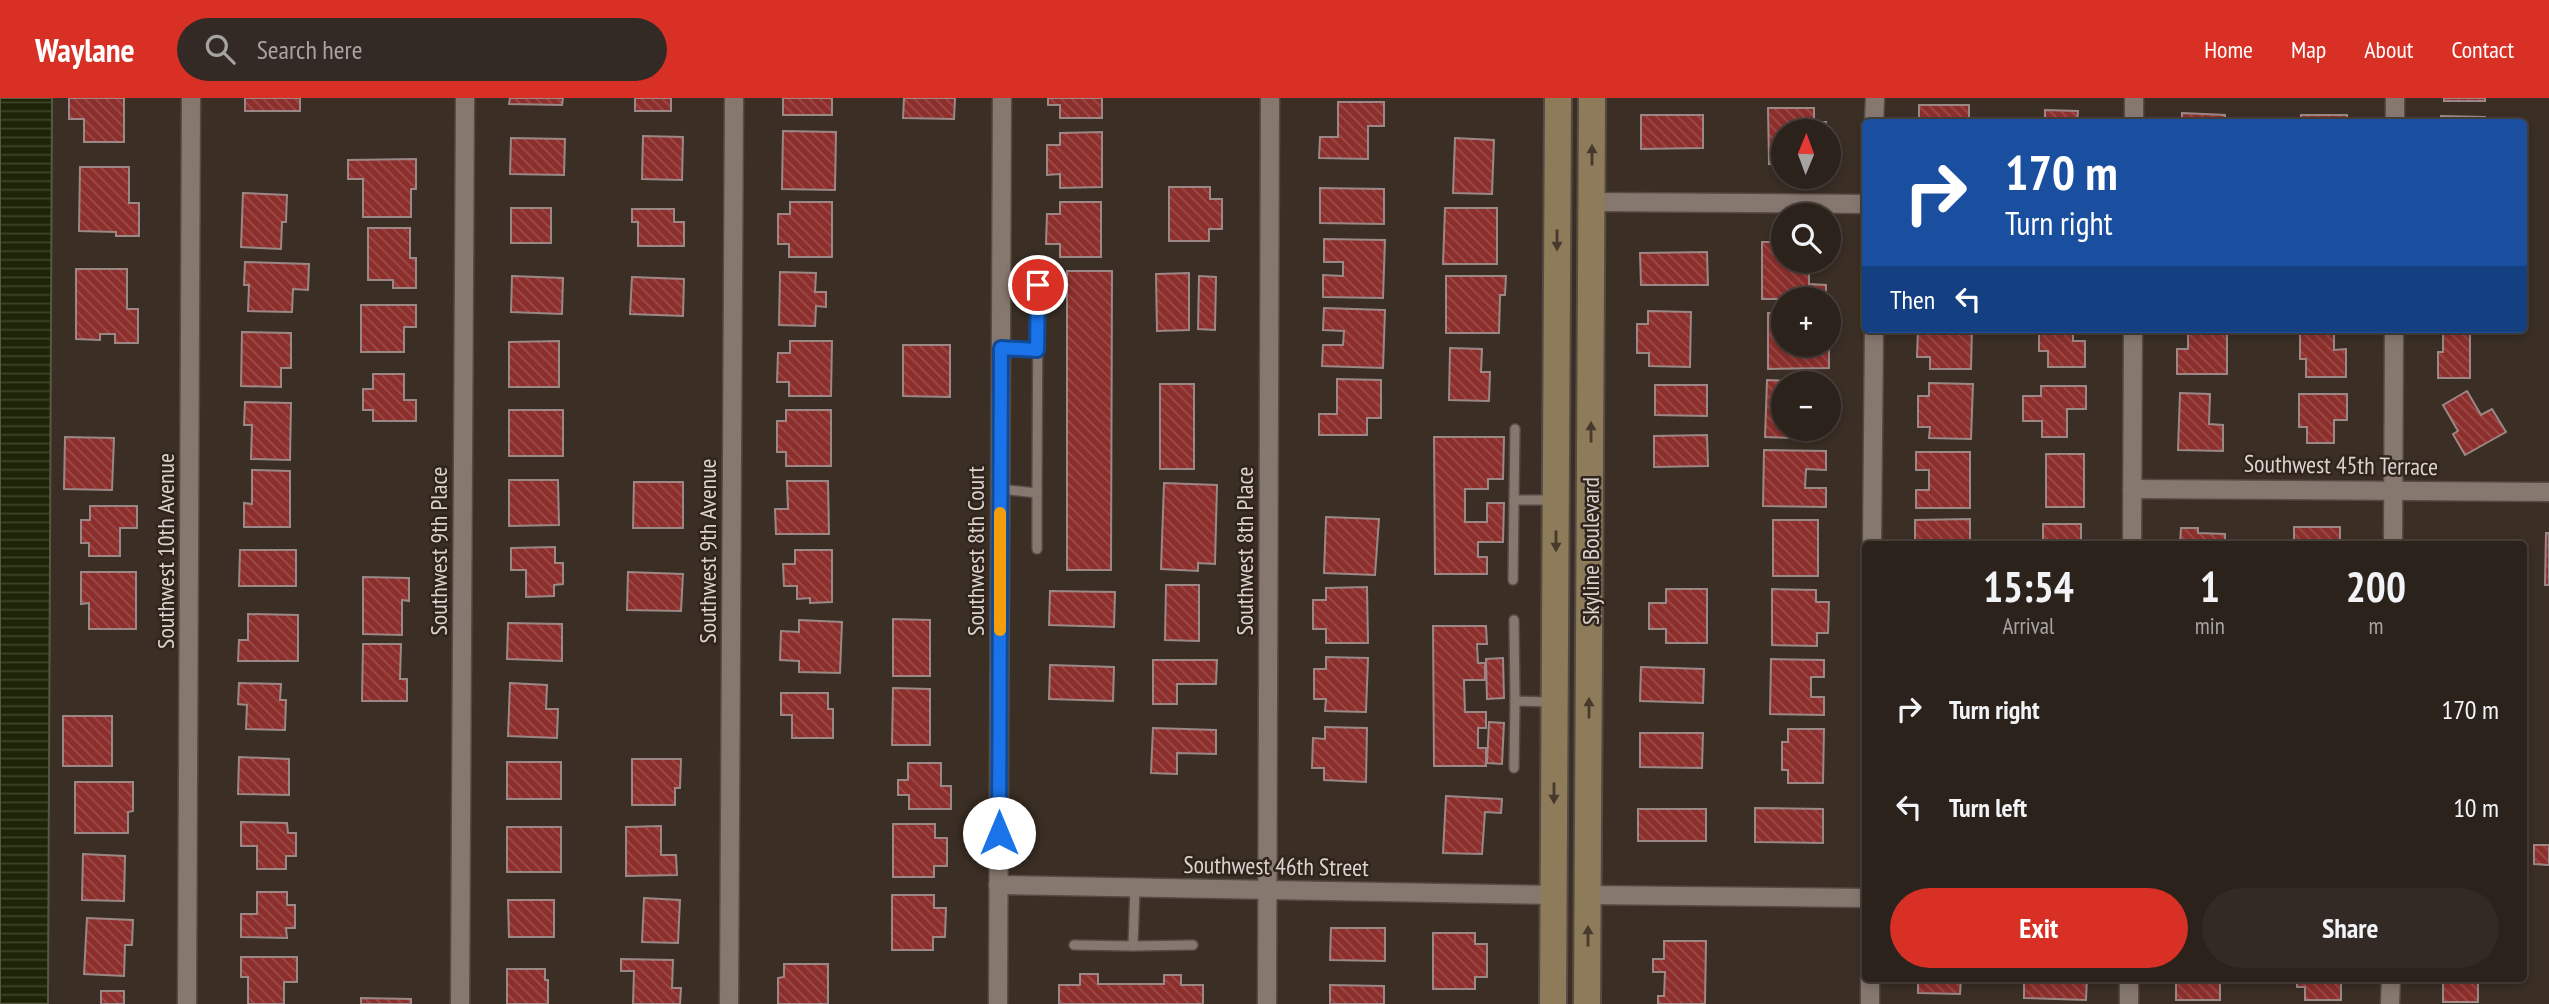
<!DOCTYPE html>
<html lang="en">
<head>
<meta charset="utf-8">
<style>
	:root { --surface:#2c221c; --page:#342a25; --text:#f1f3f6; --muted:#a6a4a3; --line:#483f3b; --accent:#d93025 }
	body { margin:0; font-family:"PT Sans Narrow",sans-serif; background:var(--page); color:var(--text); height:100vh; display:flex; flex-direction:column; font-size:26px; white-space:nowrap }
	* { box-sizing:border-box; margin:0 }
	p { font-size:23px; color:var(--muted) }
	.icon { flex:none; width:38px; height:38px; fill:none; stroke:currentColor; stroke-width:2; stroke-linecap:round; stroke-linejoin:round }
	.map { position:relative; flex:1; overflow:hidden }
	.panel { position:absolute; left:1862px; top:443px; width:665px; height:441px; display:flex; flex-direction:column; background:var(--surface); border-radius:7px; box-shadow:0 4px 10px #0003,0 0 0 2px var(--line) }
	.panel>* { flex:none }
	.banner { position:absolute; left:1862px; top:21px; width:665px; height:214px; border-radius:7px; box-shadow:0 4px 10px #0003,0 0 0 2px var(--line); background:#1a4fa0; color:#fff; overflow:hidden }
	.needle { width:46px; rotate:1deg }
	.buttons { position:absolute; left:1771px; top:21px; display:grid; gap:14px }
	.buttons a { display:grid; place-items:center; width:70px; height:70px; border-radius:50%; background:var(--surface); box-shadow:0 4px 10px #0003,0 0 0 2px var(--line); font-size:35px }
	.pin { position:absolute; display:grid; place-items:center; width:60px; height:60px; color:#fff; margin:-30px; border:4px solid #fff; border-radius:50%; box-shadow:0 2px 7px #0007 }
	.me { position:absolute; width:77px; margin:-38px; rotate:0deg; stroke-linejoin:round; filter:drop-shadow(0 0 5px #0008) }
	.turn { display:flex; align-items:center; gap:24px; height:147px; padding:0 28px; font-size:32px }
	.turn .icon { width:91px; height:91px; stroke-width:2.5 }
	.turn b { display:block; font-size:49px; line-height:60px }
	.then { display:flex; align-items:center; height:66px; padding:0 28px; background:#0003; gap:14px; font-size:26px }
	.eta { display:flex; justify-content:space-evenly; align-items:center; height:119px; text-align:center }
	.eta b { font-size:42px; font-weight:700; line-height:49px }
	.cta { display:flex; gap:14px; margin-top:auto; padding:14px 28px }
	.cta a { flex:1; height:80px; border-radius:42px; background:var(--accent); color:#fff; font-size:28px; font-weight:700; line-height:80px; text-align:center }
	.cta a+a { background:var(--page); color:var(--text) }
	ul { padding:0; list-style:none }
	li { display:flex; align-items:center; gap:21px; height:98px; padding:0 28px }
	li div { flex:1 }
	li b { display:block; font-size:26px }
	li em { font-style:normal }
	header { display:flex; align-items:center; gap:42px; box-sizing:border-box; height:98px; padding:0 35px; background:var(--accent); color:#fff }
	header strong { font-size:33px }
	nav { display:flex; gap:38px; margin-inline-start:auto; font-size:24px }
	.search { width:490px; height:63px; background:var(--page); display:flex; align-items:center; gap:18px; box-sizing:border-box; padding:0 24px; border-radius:38px; color:var(--muted); font-size:26px }
	.map>svg:first-child { display:block }
</style>
</head>
<body>
<header>
<strong>Waylane</strong>
<div class="search"><svg class="icon" aria-label="search" viewBox="0 0 24 24"><circle cx="10" cy="10" r="6"/><path d="M15 15l6 6"/></svg>Search here</div>
<nav><a>Home</a><a>Map</a><a>About</a><a>Contact</a></nav>
</header>
<div class="map">
<svg width="2549" height="906" viewBox="0 0 2549 906">
	<defs>
		<pattern id="water-rules" width="6" height="5" patternUnits="userSpaceOnUse" patternTransform="scale(1.75)"><rect width="6" height="5" fill="#1d2506"/><path d="M0 2.5h6" fill="none" stroke="#3d4429"/></pattern>
		<pattern id="building-back-hatch" width="6" height="6" patternUnits="userSpaceOnUse" patternTransform="scale(1.75)"><rect width="6" height="6" fill="#8c2f2c"/><path d="M-1 5l2 2M0 0l6 6M5-1l2 2" fill="none" stroke="#9c4c49"/></pattern>
	</defs>
	<rect width="100%" height="100%" fill="#3a2e25"/>
	<polygon fill="url(#water-rules)" stroke="#565942" stroke-width="2" points="0,0 52,0 48,906 0,906"/>
	<g fill="url(#building-back-hatch)" stroke="#9b8886" stroke-width="2">
		<polygon points="69,0 124,0 124,44 84,44 84,21 69,21"/>
		<rect x="245" y="0" width="55" height="13"/>
		<polygon points="510,0 563,0 562,7 509,6"/>
		<rect x="635" y="0" width="36" height="13"/>
		<rect x="783" y="0" width="49" height="17"/>
		<polygon points="904,0 955,0 954,21 903,20"/>
		<polygon points="1048,0 1102,0 1102,20 1060,20 1060,7 1048,7"/>
		<rect x="2444" y="0" width="41" height="3"/>
		<polygon points="1338,4 1384,4 1384,28 1368,28 1368,61 1319,60 1320,39 1338,39"/>
		<rect x="1919" y="7" width="50" height="17"/>
		<polygon points="1768,10 1814,10 1814,24 1826,24 1826,33 1783,33 1783,66 1769,66"/>
		<polygon points="2045,12 2078,13 2077,24 2045,24"/>
		<polygon points="2182,15 2225,17 2225,24 2182,24"/>
		<polygon points="1641,17 1703,17 1703,50 1641,51"/>
		<rect x="2301" y="17" width="46" height="7"/>
		<polygon points="2441,18 2485,19 2485,24 2441,24"/>
		<polygon points="783,33 836,34 835,92 782,91"/>
		<polygon points="1102,34 1102,89 1060,90 1060,76 1047,77 1047,47 1060,47 1060,35"/>
		<polygon points="643,38 683,39 682,82 642,81"/>
		<polygon points="511,40 565,41 564,77 510,76"/>
		<polygon points="1455,40 1494,42 1492,96 1453,95"/>
		<polygon points="416,61 416,91 411,91 411,119 363,119 363,81 348,81 348,62"/>
		<polygon points="80,69 129,69 129,105 139,105 139,138 116,138 116,134 79,133"/>
		<polygon points="1169,89 1210,89 1210,101 1222,101 1222,131 1209,131 1209,143 1169,143"/>
		<polygon points="1320,90 1384,91 1384,126 1320,125"/>
		<polygon points="243,95 287,97 286,124 282,124 281,151 241,149"/>
		<polygon points="790,104 832,104 832,159 789,159 789,146 778,146 778,116 790,116"/>
		<polygon points="1060,104 1101,104 1101,159 1060,159 1060,146 1046,146 1047,116 1060,116"/>
		<rect x="511" y="110" width="40" height="35"/>
		<polygon points="1445,110 1497,110 1497,166 1443,166"/>
		<polygon points="632,111 674,111 674,124 684,124 684,148 638,148 638,124 632,124"/>
		<polygon points="368,130 410,130 410,160 416,160 416,190 393,190 393,182 368,182"/>
		<polygon points="1324,141 1385,142 1383,200 1323,199 1323,177 1343,178 1343,164 1324,164"/>
		<polygon points="1762,144 1783,144 1783,163 1809,163 1809,186 1826,187 1826,201 1762,201"/>
		<polygon points="1707,154 1708,187 1641,187 1640,155"/>
		<polygon points="245,164 309,166 308,192 293,191 292,214 248,213 249,187 244,187"/>
		<polygon points="76,171 127,171 127,211 138,211 138,245 115,245 115,236 100,236 100,242 76,241"/>
		<polygon points="1067,173 1112,173 1111,472 1067,472"/>
		<polygon points="780,174 816,175 815,194 826,194 826,209 816,208 815,228 779,227"/>
		<polygon points="1189,175 1189,232 1157,233 1156,176"/>
		<polygon points="512,178 563,180 562,216 511,214"/>
		<polygon points="1199,178 1216,179 1215,232 1198,231"/>
		<polygon points="1446,178 1506,178 1505,197 1500,197 1499,235 1446,235"/>
		<polygon points="632,179 684,181 683,218 630,216"/>
		<polygon points="361,207 416,207 416,229 404,229 404,254 361,254"/>
		<polygon points="1324,210 1385,212 1383,270 1322,268 1323,247 1343,247 1344,233 1323,232"/>
		<polygon points="1648,213 1691,214 1690,269 1649,268 1649,255 1637,255 1637,226 1648,226"/>
		<polygon points="1768,215 1783,215 1783,247 1829,248 1829,270 1768,271"/>
		<polygon points="1918,231 1972,231 1971,271 1930,271 1930,259 1917,259"/>
		<polygon points="2047,231 2073,231 2073,243 2085,243 2085,269 2048,269 2048,253 2039,253 2039,235 2047,235"/>
		<polygon points="2188,231 2227,231 2227,276 2177,276 2177,251 2188,251"/>
		<polygon points="2300,231 2334,231 2334,252 2346,251 2346,279 2306,279 2306,261 2300,261"/>
		<polygon points="2443,231 2470,231 2470,280 2438,280 2438,254 2443,254"/>
		<polygon points="242,234 291,235 291,270 281,270 281,289 241,288"/>
		<polygon points="559,243 559,289 509,289 509,244"/>
		<polygon points="790,243 832,243 831,298 789,298 789,284 777,284 778,255 790,255"/>
		<polygon points="903,247 950,247 950,299 903,298"/>
		<polygon points="1450,250 1482,251 1481,274 1490,274 1489,303 1449,302"/>
		<polygon points="373,276 404,276 404,302 416,302 416,323 373,323 373,312 363,312 363,291 373,291"/>
		<polygon points="1337,281 1381,282 1381,320 1367,320 1367,337 1319,337 1319,316 1337,316"/>
		<polygon points="1767,282 1820,284 1783,285 1783,331 1818,331 1818,341 1765,339"/>
		<polygon points="1929,285 1973,286 1971,341 1929,340 1930,329 1918,329 1918,298 1929,298"/>
		<rect x="1160" y="286" width="34" height="85"/>
		<polygon points="1655,287 1707,287 1707,318 1655,317"/>
		<polygon points="2041,288 2086,288 2086,311 2067,311 2067,339 2042,339 2042,323 2023,323 2023,298 2041,298"/>
		<polygon points="2467,293 2481,317 2492,311 2506,334 2465,357 2453,336 2458,333 2443,307"/>
		<polygon points="2180,295 2210,296 2209,326 2223,327 2223,353 2178,352"/>
		<polygon points="2299,296 2347,296 2347,322 2334,322 2334,345 2307,345 2307,329 2299,329"/>
		<polygon points="245,304 291,305 290,362 251,361 252,327 244,327"/>
		<rect x="509" y="312" width="54" height="46"/>
		<polygon points="786,312 831,312 831,368 786,368 786,354 777,354 777,323 786,323"/>
		<polygon points="1707,337 1708,368 1654,369 1654,338"/>
		<polygon points="65,339 114,340 112,392 64,391"/>
		<polygon points="1434,339 1504,339 1503,381 1488,381 1488,391 1465,391 1465,424 1487,424 1487,405 1504,405 1503,444 1478,444 1478,459 1487,459 1487,476 1435,476"/>
		<polygon points="1764,352 1826,353 1826,372 1806,371 1805,390 1826,390 1826,409 1763,408"/>
		<polygon points="1916,354 1970,354 1970,410 1916,410 1916,392 1929,392 1929,372 1916,372"/>
		<rect x="2046" y="356" width="38" height="53"/>
		<polygon points="252,372 290,373 290,429 244,429 244,405 252,406"/>
		<polygon points="509,382 558,382 559,427 509,428"/>
		<polygon points="787,383 828,383 829,436 776,436 775,411 788,411"/>
		<polygon points="634,384 683,384 683,430 633,430"/>
		<polygon points="1164,385 1217,387 1215,466 1198,465 1198,473 1161,471"/>
		<polygon points="90,408 137,408 137,430 120,430 120,458 89,458 89,445 81,445 81,422 90,422"/>
		<polygon points="1326,419 1379,421 1375,477 1324,475"/>
		<polygon points="1970,421 1970,446 1915,446 1915,422"/>
		<rect x="1773" y="422" width="45" height="56"/>
		<polygon points="2043,426 2081,426 2081,446 2034,446 2034,443 2043,443"/>
		<rect x="2294" y="429" width="46" height="17"/>
		<polygon points="2181,430 2198,430 2198,435 2225,436 2225,446 2180,446"/>
		<polygon points="2546,435 2549,435 2549,487 2545,487"/>
		<polygon points="555,449 555,465 563,465 563,486 554,487 554,498 526,499 526,472 511,472 511,450"/>
		<polygon points="240,452 296,452 296,488 239,488"/>
		<polygon points="795,452 832,452 832,504 810,505 810,500 797,501 797,488 784,488 783,466 795,466"/>
		<polygon points="81,474 136,474 136,531 89,531 89,505 81,506"/>
		<polygon points="628,474 683,476 681,513 627,512"/>
		<polygon points="363,479 409,480 409,503 402,502 402,537 363,536"/>
		<polygon points="1166,487 1199,487 1199,543 1165,542"/>
		<polygon points="1367,489 1368,545 1326,545 1326,531 1313,531 1313,502 1326,502 1326,490"/>
		<polygon points="1666,491 1707,491 1707,545 1666,545 1666,531 1649,531 1649,505 1666,505"/>
		<polygon points="1772,491 1816,492 1816,504 1829,504 1828,535 1817,535 1817,548 1772,547"/>
		<polygon points="1050,493 1115,494 1114,529 1049,527"/>
		<polygon points="248,516 298,517 298,563 238,563 239,542 248,542"/>
		<polygon points="893,521 930,522 930,578 893,578"/>
		<polygon points="799,522 842,524 840,575 799,574 799,563 780,562 781,533 799,534"/>
		<polygon points="508,525 562,526 562,563 507,561"/>
		<polygon points="1433,528 1486,528 1487,546 1477,546 1478,565 1485,565 1485,582 1464,582 1465,614 1486,614 1486,630 1478,630 1478,650 1486,650 1486,668 1434,668"/>
		<polygon points="363,546 401,546 400,581 407,581 407,603 362,603"/>
		<polygon points="1326,559 1368,560 1366,614 1325,613 1326,601 1314,601 1314,571 1326,571"/>
		<polygon points="1503,560 1504,600 1487,601 1486,561"/>
		<polygon points="1771,561 1824,562 1824,579 1811,579 1811,599 1824,599 1824,617 1770,616"/>
		<polygon points="1153,562 1217,562 1216,586 1177,586 1177,606 1153,606"/>
		<polygon points="1050,567 1114,569 1113,603 1049,601"/>
		<polygon points="1641,569 1704,571 1703,605 1640,603"/>
		<polygon points="239,585 281,586 280,602 286,602 285,632 246,631 247,607 238,606"/>
		<polygon points="510,585 547,587 546,611 558,611 557,640 508,638"/>
		<polygon points="893,590 930,591 930,647 892,647"/>
		<polygon points="781,595 828,595 828,611 833,611 833,640 792,640 792,617 781,617"/>
		<rect x="63" y="618" width="49" height="50"/>
		<polygon points="1489,624 1504,625 1502,666 1487,665"/>
		<polygon points="1325,629 1367,630 1366,684 1324,682 1324,670 1312,670 1313,640 1325,641"/>
		<polygon points="1153,630 1216,632 1216,656 1177,655 1177,676 1151,675"/>
		<polygon points="1788,631 1824,631 1823,685 1788,685 1788,672 1782,672 1782,644 1788,644"/>
		<polygon points="1640,635 1703,635 1702,670 1640,669"/>
		<polygon points="239,659 289,661 289,697 238,696"/>
		<polygon points="632,661 681,661 680,690 675,690 675,707 632,707"/>
		<rect x="507" y="664" width="54" height="37"/>
		<polygon points="908,665 941,665 941,688 951,688 951,711 909,711 909,697 898,697 898,682 908,682"/>
		<polygon points="75,684 133,684 133,713 128,714 128,735 75,735"/>
		<polygon points="1446,698 1502,701 1501,715 1485,714 1482,756 1443,755"/>
		<polygon points="1755,710 1823,711 1823,745 1755,744"/>
		<rect x="1638" y="711" width="68" height="32"/>
		<polygon points="241,724 287,725 288,735 296,735 296,758 286,758 286,771 257,771 257,748 241,748"/>
		<polygon points="893,726 935,726 935,740 947,740 947,768 934,768 934,779 893,779"/>
		<polygon points="661,728 661,757 676,757 677,777 626,778 626,729"/>
		<rect x="507" y="729" width="54" height="45"/>
		<polygon points="2534,747 2549,747 2549,767 2534,766"/>
		<polygon points="83,756 125,758 124,803 82,802"/>
		<polygon points="257,794 287,794 287,807 295,807 295,830 286,830 287,840 241,839 241,816 257,816"/>
		<polygon points="892,797 934,797 934,810 946,810 945,839 933,839 933,852 892,852"/>
		<polygon points="644,800 680,802 678,845 642,844"/>
		<polygon points="508,802 554,802 554,839 509,839"/>
		<polygon points="87,820 133,822 132,847 125,847 124,878 84,876"/>
		<polygon points="1331,830 1385,830 1385,863 1330,862"/>
		<polygon points="1433,835 1475,835 1475,846 1487,846 1487,879 1475,879 1475,891 1433,891"/>
		<polygon points="1664,843 1706,843 1705,906 1658,906 1658,898 1664,898 1665,874 1653,874 1653,861 1664,861"/>
		<polygon points="241,859 297,859 297,884 284,884 284,906 248,906 248,879 241,879"/>
		<polygon points="621,861 673,862 672,890 681,890 680,906 633,906 634,873 621,873"/>
		<polygon points="784,866 828,866 828,906 778,906 778,880 784,879"/>
		<polygon points="507,871 545,871 545,882 548,882 548,906 507,906"/>
		<polygon points="1080,876 1098,876 1098,886 1164,886 1164,877 1181,877 1181,887 1203,887 1203,906 1059,906 1059,887 1080,887"/>
		<polygon points="1918,880 1961,880 1960,896 1918,895"/>
		<polygon points="2024,880 2087,880 2086,902 2024,900"/>
		<rect x="2176" y="880" width="44" height="22"/>
		<polygon points="2297,880 2341,880 2341,902 2305,902 2305,889 2297,889"/>
		<rect x="2443" y="880" width="35" height="24"/>
		<polygon points="1330,887 1384,888 1384,906 1330,906"/>
		<rect x="101" y="893" width="23" height="13"/>
		<polygon points="361,900 411,901 411,906 361,906"/>
	</g>
	<g fill="none" stroke-linecap="round" stroke-linejoin="round">
		<defs>
			<g id="lane">
				<polyline points="1001,250 1037,252"/>
				<polyline points="1000,391 1037,395 1038,187"/>
				<polyline points="1514,402 1515,331"/>
				<polyline points="1037,451 1037,395"/>
				<polyline points="1513,482 1514,402 1554,402"/>
				<polyline points="1514,522 1515,603 1553,604"/>
				<polyline points="1514,670 1515,603"/>
				<polyline points="1074,847 1133,848 1135,790"/>
				<polyline points="1133,848 1193,847"/>
			</g>
			<g id="street">
				<polyline points="1874,24 1875,0"/>
				<polyline points="2134,24 2134,0"/>
				<polyline points="2395,24 2395,0"/>
				<polyline points="1592,104 1866,106"/>
				<polyline points="2132,391 2549,394"/>
				<polyline points="1872,446 1874,231"/>
				<polyline points="2132,446 2133,231"/>
				<polyline points="2393,446 2394,231"/>
				<polyline points="998,787 1554,797"/>
				<polyline points="1588,797 1866,800"/>
				<polyline points="187,906 191,0"/>
				<polyline points="460,906 465,0"/>
				<polyline points="729,906 734,0"/>
				<polyline points="998,906 1002,0"/>
				<polyline points="1267,906 1270,0"/>
				<polyline points="1870,906 1870,880"/>
				<polyline points="2129,906 2129,880"/>
				<polyline points="2390,906 2391,880"/>
			</g>
			<g id="secondary">
				<polyline points="1553,906 1558,0"/>
				<polyline points="1587,906 1592,0"/>
			</g>
		</defs>
		<use href="#lane" stroke="#554b44" stroke-width="12"/>
		<use href="#street" stroke="#554b44" stroke-width="21"/>
		<use href="#secondary" stroke="#554b44" stroke-width="30"/>
		<use href="#lane" stroke="#86786e" stroke-width="9"/>
		<use href="#street" stroke="#86786e" stroke-width="18"/>
		<use href="#secondary" stroke="#8d7b5a" stroke-width="26"/>
	</g>
	<defs><path id="oneway-solid" d="M-6-.8H1V-3.2L6.5 0L1 3.2V.8H-6Z" transform="scale(1.75)"/></defs>
	<g fill="#473a2c">
		<use href="#oneway-solid" transform="translate(1592 57) rotate(-90)"/>
		<use href="#oneway-solid" transform="translate(1557 142) rotate(90)"/>
		<use href="#oneway-solid" transform="translate(1591 334) rotate(-90)"/>
		<use href="#oneway-solid" transform="translate(1556 443) rotate(90)"/>
		<use href="#oneway-solid" transform="translate(1589 610) rotate(-90)"/>
		<use href="#oneway-solid" transform="translate(1554 695) rotate(90)"/>
		<use href="#oneway-solid" transform="translate(1588 838) rotate(-90)"/>
	</g>
	<g fill="none" stroke-linecap="round" stroke-linejoin="round">
		<defs>
			<polyline id="route" points="999,735 1001,250 1037,252 1038,187"/>
		</defs>
		<use href="#route" stroke="#114b97" stroke-width="18"/>
		<use href="#route" stroke="#1a73e8" stroke-width="12"/>
		<polyline stroke="#f59e0b" stroke-width="12" points="1000,532 1000,415"/>
	</g>
	<g text-anchor="middle" dominant-baseline="central" stroke-width="5" stroke-linejoin="round" paint-order="stroke">
		<g font-size="24" fill="#dbd3ce" stroke="#30241c">
			<text transform="translate(2341 367) rotate(1)">Southwest 45th Terrace</text>
			<text transform="translate(165 453) rotate(-90)">Southwest 10th Avenue</text>
			<text transform="translate(438 453) rotate(-90)">Southwest 9th Place</text>
			<text transform="translate(707 453) rotate(-90)">Southwest 9th Avenue</text>
			<text transform="translate(975 453) rotate(-90)">Southwest 8th Court</text>
			<text transform="translate(1244 453) rotate(-90)">Southwest 8th Place</text>
			<text transform="translate(1590 453) rotate(-90)">Skyline Boulevard</text>
			<text transform="translate(1276 768) rotate(1)">Southwest 46th Street</text>
		</g>
	</g>
</svg>
<div class="buttons">
<a><svg class="needle" viewBox="-14 -14 28 28"><path d="M0-13l5 13h-10z" fill="#e53935"/><path d="M0 13l5-13h-10z" fill="#a6a4a3"/></svg></a>
<a><svg class="icon" aria-label="search" viewBox="0 0 24 24"><circle cx="10" cy="10" r="6"/><path d="M15 15l6 6"/></svg></a>
<a>+</a>
<a>−</a>
</div>
<div class="pin" style="left:1038px;top:187px;background:#d93025"><svg class="icon" aria-label="arrive" viewBox="0 0 24 24"><path d="M6 21V4h12l-3 4 3 4H6"/></svg></div>
<svg class="me" style="left:999px;top:735px" viewBox="-20 -20 40 40"><circle r="19" fill="#fff"/><path d="M0-13L10 11 0 6-10 11z" fill="#1a73e8"/></svg>
<div class="banner">
<div class="turn"><svg class="icon" aria-label="right" viewBox="0 0 24 24"><path d="M7 20v-9h11M14 6l5 5-5 5"/></svg><div><b>170 m</b>Turn right</div></div>
<div class="then">Then<svg class="icon" aria-label="left" viewBox="0 0 24 24"><path d="M17 20v-9H6M10 6l-5 5 5 5"/></svg></div>
</div>
<section class="panel">
<div class="eta">
<div><b>15:54</b><p>Arrival</p></div>
<div><b>1</b><p>min</p></div>
<div><b>200</b><p>m</p></div>
</div>
<ul>
<li><svg class="icon" aria-label="right" viewBox="0 0 24 24"><path d="M7 20v-9h11M14 6l5 5-5 5"/></svg><div><b>Turn right</b></div><em>170 m</em></li>
<li><svg class="icon" aria-label="left" viewBox="0 0 24 24"><path d="M17 20v-9H6M10 6l-5 5 5 5"/></svg><div><b>Turn left</b></div><em>10 m</em></li>
</ul>
<div class="cta"><a>Exit</a><a>Share</a></div>
</section>
</div>
</body>
</html>
